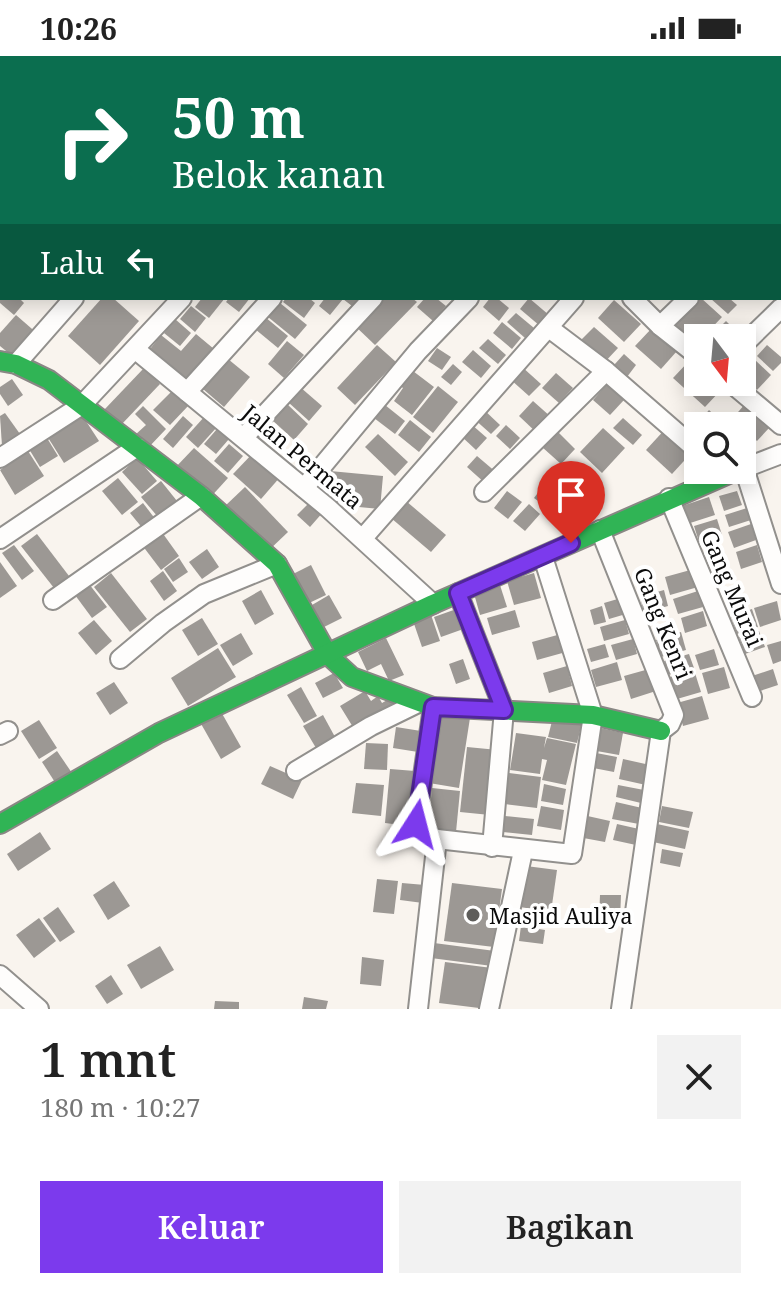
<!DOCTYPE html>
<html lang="id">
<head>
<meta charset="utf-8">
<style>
	:root { --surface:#fff; --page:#f2f2f2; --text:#222; --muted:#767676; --accent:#7c3aed }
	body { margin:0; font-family:"Noto Serif",serif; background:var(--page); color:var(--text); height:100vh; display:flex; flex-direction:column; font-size:30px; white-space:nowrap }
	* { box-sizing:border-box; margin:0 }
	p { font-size:26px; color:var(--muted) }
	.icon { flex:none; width:44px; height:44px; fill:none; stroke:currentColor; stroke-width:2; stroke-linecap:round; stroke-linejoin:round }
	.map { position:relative; height:953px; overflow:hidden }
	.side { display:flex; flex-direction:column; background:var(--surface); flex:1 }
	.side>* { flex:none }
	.hud { position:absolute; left:0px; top:0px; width:782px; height:244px; box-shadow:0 4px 20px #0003; background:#0b6e4f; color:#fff; overflow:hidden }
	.needle { width:52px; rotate:164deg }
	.buttons { position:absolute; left:684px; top:268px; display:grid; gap:16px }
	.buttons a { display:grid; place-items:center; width:72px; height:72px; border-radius:0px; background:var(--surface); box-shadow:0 4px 20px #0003; font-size:40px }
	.pin { position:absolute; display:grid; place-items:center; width:68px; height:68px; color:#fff; margin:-82px -34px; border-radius:50% 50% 50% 0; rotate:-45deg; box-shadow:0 0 8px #0007 }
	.pin .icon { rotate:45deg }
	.me { position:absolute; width:88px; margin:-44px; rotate:9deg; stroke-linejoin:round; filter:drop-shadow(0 0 6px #0008) }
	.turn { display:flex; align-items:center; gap:28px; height:168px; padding:0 40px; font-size:36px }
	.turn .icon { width:104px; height:104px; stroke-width:2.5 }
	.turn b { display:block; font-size:56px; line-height:68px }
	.then { display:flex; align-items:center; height:76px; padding:0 40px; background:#0003; gap:16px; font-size:30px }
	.round { display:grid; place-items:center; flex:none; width:84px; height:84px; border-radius:0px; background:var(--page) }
	.overview { display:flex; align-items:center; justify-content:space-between; height:136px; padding:0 40px }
	h1 { font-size:48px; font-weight:600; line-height:60px }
	.cta { display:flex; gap:16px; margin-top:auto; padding:16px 40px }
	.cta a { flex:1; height:92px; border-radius:0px; background:var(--accent); color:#fff; font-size:32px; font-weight:600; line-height:92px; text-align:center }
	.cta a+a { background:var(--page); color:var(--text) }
	.status { display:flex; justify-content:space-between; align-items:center; height:56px; padding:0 40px; background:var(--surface); direction:ltr }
	.status svg { height:22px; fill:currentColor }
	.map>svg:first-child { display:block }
</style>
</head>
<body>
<div class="status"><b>10:26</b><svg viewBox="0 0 49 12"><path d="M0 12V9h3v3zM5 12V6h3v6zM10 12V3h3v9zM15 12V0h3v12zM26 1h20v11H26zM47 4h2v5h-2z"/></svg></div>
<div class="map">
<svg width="781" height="953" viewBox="0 0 781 953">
	<rect width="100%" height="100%" fill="#f9f4ee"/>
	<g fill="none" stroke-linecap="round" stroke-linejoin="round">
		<g stroke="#c7ecf0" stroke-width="18">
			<polyline points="461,0 462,2"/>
			<polyline points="677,2 685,0"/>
		</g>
	</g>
	<g fill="#9c9894">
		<polygon points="0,242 19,242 24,247 14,259 0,247"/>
		<polygon points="102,242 113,242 139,265 100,309 68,280"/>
		<polygon points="202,242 225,242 209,262 195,251"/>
		<polygon points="229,242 250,242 239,256 226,246"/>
		<polygon points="286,242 309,242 315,247 304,262 283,246"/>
		<polygon points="325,242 358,242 352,250 343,243 330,259 319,250"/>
		<polygon points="379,242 412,242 417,246 375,289 353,268"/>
		<polygon points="425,242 436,242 446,250 433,265 417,251"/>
		<polygon points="490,242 497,242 509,252 499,265 483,251"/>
		<polygon points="529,242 549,259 540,270 520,253"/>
		<polygon points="697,242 701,242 722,261 702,282 698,282 695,289 673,268"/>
		<polygon points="710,242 729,242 737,249 728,258"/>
		<polygon points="614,244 641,268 624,286 598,262"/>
		<polygon points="280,247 307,269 295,283 268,261"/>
		<polygon points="191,250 206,262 195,276 180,263"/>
		<polygon points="516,257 534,272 525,282 507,266"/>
		<polygon points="16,259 39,279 17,304 0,290 0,277"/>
		<polygon points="265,261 288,280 278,292 255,273"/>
		<polygon points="175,263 191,277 180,290 164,277"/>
		<polygon points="726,265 743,282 709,282"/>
		<polygon points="502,266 521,282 512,293 493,277"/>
		<polygon points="594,271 618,292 603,308 579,286"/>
		<polygon points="652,272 677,295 661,313 635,290"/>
		<polygon points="196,278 214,293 188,324 150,293 161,279 181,295"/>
		<polygon points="488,283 506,299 498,308 479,292"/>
		<polygon points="287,285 304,299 284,322 268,308"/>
		<polygon points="377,289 396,306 355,349 337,332"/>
		<polygon points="767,289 781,301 781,307 773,315 757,300"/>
		<polygon points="437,292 451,301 442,314 428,305"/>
		<polygon points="473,294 491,310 481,322 462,306"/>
		<polygon points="624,298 636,309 627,321 614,309"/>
		<polygon points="753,302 771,319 757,334 742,319 742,314"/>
		<polygon points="228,303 250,321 224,351 203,333"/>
		<polygon points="689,305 698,313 698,326 712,326 721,334 705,351 673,322"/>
		<polygon points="453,308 462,316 451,329 441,321"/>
		<polygon points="521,310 541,328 529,340 510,323"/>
		<polygon points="144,312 160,328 121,369 104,354"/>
		<polygon points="409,312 434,331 412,359 394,345 403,332 397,327"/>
		<polygon points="556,317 573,332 559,347 542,332"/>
		<polygon points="12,323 23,339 8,350 0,338 0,331"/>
		<polygon points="607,328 624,344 610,359 593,344"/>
		<polygon points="438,330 458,346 433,377 413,361"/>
		<polygon points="300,331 322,350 309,365 288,346"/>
		<polygon points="174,333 190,348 170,369 153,354"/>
		<polygon points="533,345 551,361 537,377 519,360"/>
		<polygon points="286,347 308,368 294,384 271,363"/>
		<polygon points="745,348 770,371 757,385 732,363"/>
		<polygon points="385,349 405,365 395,378 374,362"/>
		<polygon points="143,350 166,373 148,392 135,379 146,369 135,358"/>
		<polygon points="482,352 500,369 491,378 473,362"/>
		<polygon points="709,354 726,370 696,369"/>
		<polygon points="5,357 20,378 2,390 0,360"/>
		<polygon points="82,359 99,385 64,407 47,380"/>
		<polygon points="183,360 193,369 173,392 163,383"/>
		<polygon points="205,360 217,371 198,392 186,381"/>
		<polygon points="623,362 642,379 633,389 613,372"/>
		<polygon points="410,364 431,381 419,396 398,379"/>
		<polygon points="471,368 487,382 476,394 460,379"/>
		<polygon points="506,369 520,382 510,393 496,380"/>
		<polygon points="668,370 694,394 672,418 646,394"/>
		<polygon points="603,372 625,392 602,417 580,396"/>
		<polygon points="217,373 229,383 216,398 204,388"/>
		<polygon points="557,375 575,393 561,408 542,391"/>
		<polygon points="378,378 408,406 395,420 365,391"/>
		<polygon points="47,382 58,400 40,411 29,393"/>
		<polygon points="229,388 243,400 228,417 214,405"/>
		<polygon points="194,392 228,422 208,444 174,413"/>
		<polygon points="28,395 44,420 15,439 0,414"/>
		<polygon points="254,396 281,420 261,443 233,418"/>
		<polygon points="477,400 497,417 486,428 467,411"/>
		<polygon points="137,402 157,425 142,438 122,416"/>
		<polygon points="330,415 383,420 380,453 327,448"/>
		<polygon points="118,422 138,446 122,459 102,435"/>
		<polygon points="550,423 566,435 558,446 542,434"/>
		<polygon points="161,425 177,445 158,461 141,441"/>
		<polygon points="245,431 288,476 267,496 224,451"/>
		<polygon points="540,434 559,449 553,456 534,442"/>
		<polygon points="507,435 522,446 508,463 494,452"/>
		<polygon points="737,435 742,449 724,455 719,440"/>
		<polygon points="709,441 715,459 687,468 682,450"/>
		<polygon points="312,444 324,455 310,471 297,459"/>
		<polygon points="406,445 446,479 431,496 391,462"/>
		<polygon points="143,447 156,464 144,474 130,457"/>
		<polygon points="529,448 540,458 525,475 513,465"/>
		<polygon points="747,452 751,464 729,471 725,459"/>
		<polygon points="717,463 722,479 699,486 694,470"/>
		<polygon points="751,468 756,484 734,492 728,476"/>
		<polygon points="161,475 179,500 161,514 142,489"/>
		<polygon points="37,478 69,520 54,532 21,490"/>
		<polygon points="14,489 34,515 22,524 2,497"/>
		<polygon points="757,489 762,506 741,513 736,496"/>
		<polygon points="207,493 219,511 202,523 189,506"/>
		<polygon points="179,502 188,516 173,526 164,513"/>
		<polygon points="0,506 17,530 0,542"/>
		<polygon points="311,509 326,539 307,548 293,518"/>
		<polygon points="694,513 698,531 670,539 665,521"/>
		<polygon points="163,515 177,535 164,545 150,525"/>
		<polygon points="111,517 147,563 130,576 94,531"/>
		<polygon points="534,517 541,542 514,549 507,525"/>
		<polygon points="499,526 507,551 480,559 473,534"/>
		<polygon points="89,528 107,551 92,562 75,539"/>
		<polygon points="261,534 274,558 255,569 242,545"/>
		<polygon points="664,534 668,550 644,557 640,541"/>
		<polygon points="698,535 703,551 678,558 673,543"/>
		<polygon points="329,539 342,562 324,571 312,549"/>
		<polygon points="621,542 626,558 609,563 604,547"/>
		<polygon points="777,545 781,564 760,571 754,552"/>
		<polygon points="602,550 606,566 594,569 590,554"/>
		<polygon points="462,551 469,571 441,581 434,561"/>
		<polygon points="752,553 758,571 737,578 731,560"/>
		<polygon points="515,554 520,571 492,579 487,562"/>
		<polygon points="703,555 707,570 685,577 681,562"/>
		<polygon points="430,556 440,585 422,591 412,562"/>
		<polygon points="202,562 218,588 198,600 182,574"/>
		<polygon points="94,564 112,585 96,599 78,577"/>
		<polygon points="625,564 629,578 604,585 600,571"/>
		<polygon points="759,575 765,591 745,598 739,581"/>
		<polygon points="681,576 686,594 661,601 656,584"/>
		<polygon points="241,577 253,598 233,610 220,589"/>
		<polygon points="561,578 566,596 537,604 532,586"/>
		<polygon points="386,582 404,619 389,625 381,608 367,615 358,596"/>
		<polygon points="633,583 637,598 616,604 611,589"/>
		<polygon points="781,585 781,605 773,608 767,589"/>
		<polygon points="605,588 609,601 591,606 587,593"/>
		<polygon points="218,592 236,621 188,650 171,622"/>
		<polygon points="714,593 719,609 700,614 695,599"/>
		<polygon points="689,598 694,612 668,619 664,605"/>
		<polygon points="463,603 470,623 456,628 449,608"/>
		<polygon points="617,606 622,624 596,631 591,614"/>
		<polygon points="567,610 572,630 549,637 543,617"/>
		<polygon points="724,611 730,632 708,638 702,617"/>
		<polygon points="649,613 656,635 631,643 624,620"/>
		<polygon points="773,613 778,629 757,636 752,620"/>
		<polygon points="694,614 701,636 677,643 670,621"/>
		<polygon points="334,617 343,632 323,642 315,627"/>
		<polygon points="114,626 128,647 110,659 96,637"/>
		<polygon points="301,631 317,660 304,667 287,639"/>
		<polygon points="365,635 371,645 378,640 382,647 394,640 400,650 356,676 340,650"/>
		<polygon points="702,640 709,663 683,670 677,647"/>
		<polygon points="220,654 241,691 221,703 200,666"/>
		<polygon points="554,657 583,663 577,687 548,681"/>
		<polygon points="440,658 470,662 459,732 429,727"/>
		<polygon points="323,659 335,681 316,692 303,670"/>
		<polygon points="39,664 57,692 39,703 21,675"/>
		<polygon points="396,671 421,675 418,696 393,692"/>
		<polygon points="596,671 623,677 619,699 591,694"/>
		<polygon points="516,677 546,681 544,692 547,682 576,688 566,729 542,724 547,704 542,703 540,718 510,714"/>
		<polygon points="366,687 388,688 387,714 364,713"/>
		<polygon points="467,691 498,694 490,759 460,756"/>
		<polygon points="57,695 74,720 58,731 42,706"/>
		<polygon points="591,696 617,701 614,716 588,711"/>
		<polygon points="623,703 650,709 646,729 619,723"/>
		<polygon points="270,710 302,724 293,743 261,728"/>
		<polygon points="390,713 415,715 409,770 385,767"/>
		<polygon points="509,717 541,721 537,752 505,748"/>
		<polygon points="356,727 384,729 381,760 352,757"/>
		<polygon points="544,728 566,733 563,749 541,745"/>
		<polygon points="618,729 644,734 641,747 616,741"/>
		<polygon points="432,732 460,735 456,776 428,773"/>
		<polygon points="616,746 642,752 639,768 612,763"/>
		<polygon points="541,750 564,754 561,774 537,770"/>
		<polygon points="662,750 693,756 689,772 659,766"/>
		<polygon points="583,759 610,765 605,786 578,781"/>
		<polygon points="505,760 534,763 532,779 503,776"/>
		<polygon points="617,768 639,773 636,789 613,784"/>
		<polygon points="657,768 689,775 685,793 653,786"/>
		<polygon points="40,776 51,793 18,815 7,798"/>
		<polygon points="662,793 683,797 680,811 660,807"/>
		<polygon points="526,810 557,814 551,856 520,851"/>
		<polygon points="377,823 398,825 394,858 373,856"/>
		<polygon points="114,825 130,850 108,864 93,839"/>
		<polygon points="402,827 425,829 423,847 400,844"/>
		<polygon points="452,827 502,833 494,891 444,885"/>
		<polygon points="600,839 621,839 620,865 599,864"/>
		<polygon points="58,851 75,876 60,886 43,862"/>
		<polygon points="39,862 56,885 34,902 16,879"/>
		<polygon points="521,870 545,874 543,888 519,885"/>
		<polygon points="434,887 495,895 492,910 431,902"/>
		<polygon points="160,890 174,914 141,933 127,909"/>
		<polygon points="362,901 384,904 381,930 360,928"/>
		<polygon points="445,906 492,912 487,953 439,947"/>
		<polygon points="111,919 123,938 107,948 95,930"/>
		<polygon points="304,941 328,945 326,953 302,953"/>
		<polygon points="215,945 239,946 239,953 214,953"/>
	</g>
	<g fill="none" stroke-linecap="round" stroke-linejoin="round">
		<defs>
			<g id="street">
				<polyline points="75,0 80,2"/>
				<polyline points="365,0 365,2"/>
				<polyline points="473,0 474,2"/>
				<polyline points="586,0 586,2"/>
				<polyline points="634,2 641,0"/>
				<polyline points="780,45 781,44"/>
				<polyline points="0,83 2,81"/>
				<polyline points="780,152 781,151"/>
				<polyline points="0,212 2,209"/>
				<polyline points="632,242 660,270 698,300"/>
				<polyline points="660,270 689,242"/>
				<polyline points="549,272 606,315 698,395"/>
				<polyline points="742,290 781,252"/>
				<polyline points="136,294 328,452 433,548"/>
				<polyline points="16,308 74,242"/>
				<polyline points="730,326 781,369"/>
				<polyline points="187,336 272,242"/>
				<polyline points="244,381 373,242"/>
				<polyline points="0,402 82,349 182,242"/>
				<polyline points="744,412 781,528"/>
				<polyline points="742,413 781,398"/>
				<polyline points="304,432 418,295 469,242"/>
				<polyline points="484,436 606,315"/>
				<polyline points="669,442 752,641"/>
				<polyline points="600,474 674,659 670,668 661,675 621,953"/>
				<polyline points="363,482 574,242"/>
				<polyline points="0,483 137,391"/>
				<polyline points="458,537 504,654 492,791"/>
				<polyline points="53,544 201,440"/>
				<polyline points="120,603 163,567 204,538 277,508"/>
				<polyline points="433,651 416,768 418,776 437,783 572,798 593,659 543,501"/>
				<polyline points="0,679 8,675"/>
				<polyline points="296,715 371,670 418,647"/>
				<polyline points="0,919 39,953"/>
				<polyline points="418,953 437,783"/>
				<polyline points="489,953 523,795"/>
			</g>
			<g id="fast">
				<polyline points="0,305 16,308 49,324 201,440 277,508 328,599 352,621 433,651 593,659 661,675"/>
				<polyline points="0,768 159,677 433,548 738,414"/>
			</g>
		</defs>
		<use href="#street" stroke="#92908d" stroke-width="22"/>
		<use href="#fast" stroke="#898784" stroke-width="22"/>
		<use href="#street" stroke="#fefdfc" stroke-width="18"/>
		<use href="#fast" stroke="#30b455" stroke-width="18"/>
	</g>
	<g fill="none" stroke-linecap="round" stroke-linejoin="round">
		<defs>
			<polyline id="route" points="416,768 433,651 504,654 458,537 571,487"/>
		</defs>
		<use href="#route" stroke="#51269a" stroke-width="20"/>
		<use href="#route" stroke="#7c3aed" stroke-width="14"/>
	</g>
	<circle fill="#5e5d5a" stroke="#fff" stroke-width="3" cx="473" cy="859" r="8"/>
	<g text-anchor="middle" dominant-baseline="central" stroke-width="8" stroke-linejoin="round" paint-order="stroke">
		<g font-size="22" fill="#0b0b0b" stroke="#fff">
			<text transform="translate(303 400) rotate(40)">Jalan Permata</text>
			<text transform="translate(733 532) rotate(67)">Gang Murai</text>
			<text transform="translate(664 567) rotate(68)">Gang Kenri</text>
		</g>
		<g font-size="22" fill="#0b0b0b" stroke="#fff" text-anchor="start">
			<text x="489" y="859">Masjid Auliya</text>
		</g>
	</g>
</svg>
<div class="buttons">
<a><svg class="needle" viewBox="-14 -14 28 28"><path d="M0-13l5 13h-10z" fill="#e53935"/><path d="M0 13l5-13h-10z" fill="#767676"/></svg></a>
<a><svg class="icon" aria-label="search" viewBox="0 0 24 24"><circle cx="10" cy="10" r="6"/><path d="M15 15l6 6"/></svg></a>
</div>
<div class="pin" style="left:571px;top:487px;background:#d93025"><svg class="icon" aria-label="arrive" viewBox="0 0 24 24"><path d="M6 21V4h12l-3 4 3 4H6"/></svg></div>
<svg class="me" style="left:416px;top:768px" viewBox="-20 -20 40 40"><path d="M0-17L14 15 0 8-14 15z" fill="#7c3aed" stroke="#fff" stroke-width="4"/></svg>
<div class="hud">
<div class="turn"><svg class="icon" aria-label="right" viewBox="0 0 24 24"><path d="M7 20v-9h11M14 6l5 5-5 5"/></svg><div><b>50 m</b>Belok kanan</div></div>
<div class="then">Lalu<svg class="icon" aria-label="left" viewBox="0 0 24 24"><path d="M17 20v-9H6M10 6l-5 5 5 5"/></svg></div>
</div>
</div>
<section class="side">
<div class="overview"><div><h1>1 mnt</h1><p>180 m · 10:27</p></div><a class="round"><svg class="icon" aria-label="close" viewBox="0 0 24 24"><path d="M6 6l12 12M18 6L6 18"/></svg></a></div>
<div class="cta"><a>Keluar</a><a>Bagikan</a></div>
</section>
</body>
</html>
